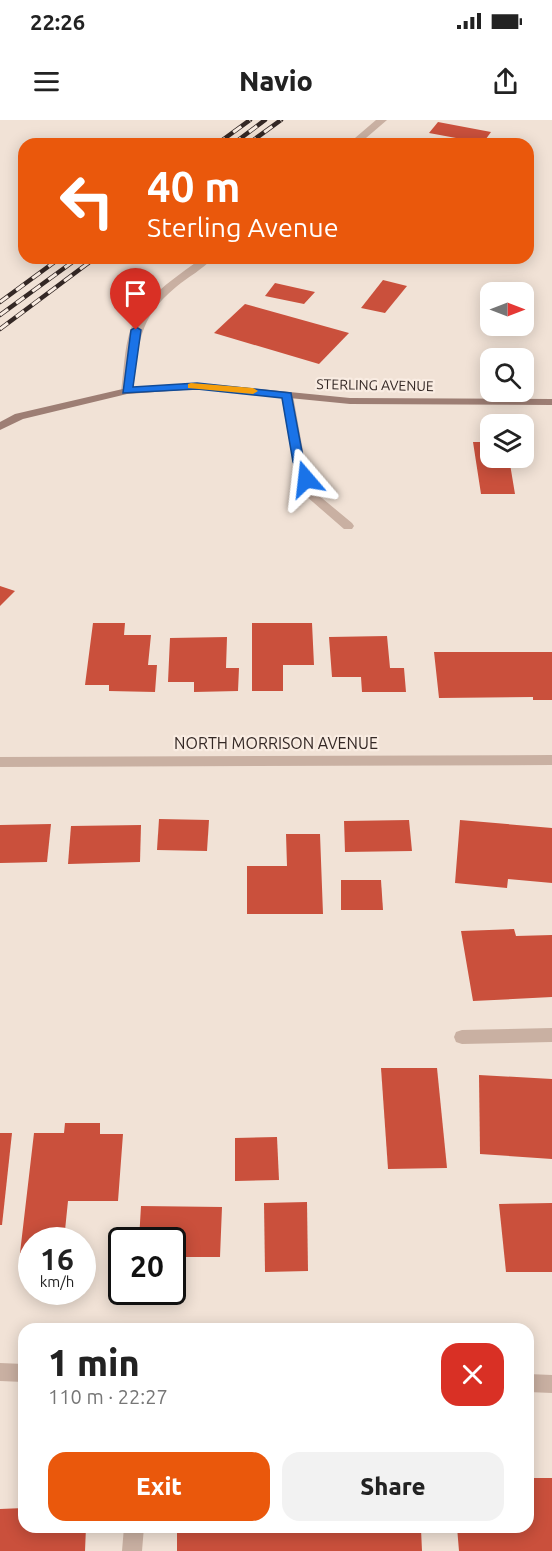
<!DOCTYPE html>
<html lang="en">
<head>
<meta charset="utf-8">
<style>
	:root { --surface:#fff; --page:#f2f2f2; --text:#222; --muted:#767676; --accent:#ea580c }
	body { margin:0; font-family:Ubuntu,sans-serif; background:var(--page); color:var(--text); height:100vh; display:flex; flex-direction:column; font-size:22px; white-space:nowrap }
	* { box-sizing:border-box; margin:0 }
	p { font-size:20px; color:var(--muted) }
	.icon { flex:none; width:33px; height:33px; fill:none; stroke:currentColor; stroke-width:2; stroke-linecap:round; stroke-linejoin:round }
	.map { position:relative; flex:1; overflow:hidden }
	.panel { position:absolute; left:18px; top:1203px; width:516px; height:210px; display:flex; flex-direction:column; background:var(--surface); border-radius:18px; box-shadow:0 3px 15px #0003 }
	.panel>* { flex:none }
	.top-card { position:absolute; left:18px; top:18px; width:516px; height:126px; border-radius:18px; box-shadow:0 3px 15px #0003; background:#ea580c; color:#fff; overflow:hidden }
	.needle { width:39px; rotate:90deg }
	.fabs { position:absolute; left:480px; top:162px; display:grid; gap:12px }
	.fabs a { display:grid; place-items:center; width:54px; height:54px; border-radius:12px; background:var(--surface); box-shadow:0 3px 15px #0003; font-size:30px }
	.speed { position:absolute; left:18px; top:1107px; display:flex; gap:12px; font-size:30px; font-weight:700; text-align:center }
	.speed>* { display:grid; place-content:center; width:78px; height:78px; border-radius:50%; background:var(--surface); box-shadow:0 3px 15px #0003; line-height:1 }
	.speed small { font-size:15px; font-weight:400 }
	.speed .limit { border:3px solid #111; border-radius:9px; background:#fff; color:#111 }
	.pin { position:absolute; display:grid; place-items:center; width:51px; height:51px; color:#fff; margin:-62px -26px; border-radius:50% 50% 50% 0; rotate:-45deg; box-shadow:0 0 6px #0007 }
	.pin .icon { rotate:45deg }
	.me { position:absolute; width:66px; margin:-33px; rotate:343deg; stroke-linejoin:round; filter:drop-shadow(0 0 4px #0008) }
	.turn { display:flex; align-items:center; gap:21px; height:126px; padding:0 30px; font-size:27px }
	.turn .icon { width:78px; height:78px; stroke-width:2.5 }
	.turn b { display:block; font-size:42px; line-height:51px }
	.round { display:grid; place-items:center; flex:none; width:63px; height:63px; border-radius:18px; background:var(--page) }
	.summary { display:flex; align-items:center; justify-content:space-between; height:102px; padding:0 30px }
	h1 { font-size:36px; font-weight:800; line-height:45px }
	.button { display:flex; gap:12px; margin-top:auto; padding:12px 30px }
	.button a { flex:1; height:69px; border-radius:18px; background:var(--accent); color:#fff; font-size:24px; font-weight:800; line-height:69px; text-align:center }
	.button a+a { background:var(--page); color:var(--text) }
	.status { display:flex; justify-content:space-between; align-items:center; height:42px; padding:0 30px; background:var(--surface); direction:ltr }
	.status svg { height:16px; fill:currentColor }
	header { display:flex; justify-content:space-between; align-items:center; height:78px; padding:0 30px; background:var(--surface); font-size:27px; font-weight:800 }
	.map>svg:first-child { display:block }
</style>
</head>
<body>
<div class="status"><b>22:26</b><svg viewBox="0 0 49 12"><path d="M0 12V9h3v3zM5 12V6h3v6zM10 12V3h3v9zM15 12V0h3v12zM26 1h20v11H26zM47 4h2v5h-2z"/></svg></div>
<header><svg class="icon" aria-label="menu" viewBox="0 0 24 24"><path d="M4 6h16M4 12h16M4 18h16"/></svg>Navio<svg class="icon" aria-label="share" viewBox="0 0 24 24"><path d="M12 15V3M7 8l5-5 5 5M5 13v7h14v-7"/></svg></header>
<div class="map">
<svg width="552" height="1431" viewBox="0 0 552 1431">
	<rect width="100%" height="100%" fill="#f1e2d6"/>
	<g fill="#ca503c">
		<polygon points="438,2 491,12 483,23 429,13"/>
		<polygon points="383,160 407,166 385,193 361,188"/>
		<polygon points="275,163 315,172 304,184 265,176"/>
		<polygon points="245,184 349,213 319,244 214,213"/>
		<polygon points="473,322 490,322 490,338 509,338 515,374 481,374"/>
		<polygon points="0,466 15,471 0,486"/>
		<polygon points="93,503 125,503 124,515 151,515 148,545 157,545 155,572 109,571 109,565 85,565"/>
		<polygon points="252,503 312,503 314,545 283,545 283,571 252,571"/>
		<polygon points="387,516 390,548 404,548 406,572 362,572 361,557 332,557 329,517"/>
		<polygon points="227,517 226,548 239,548 238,571 194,572 194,562 168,562 170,518"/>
		<polygon points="434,532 552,532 552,580 533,580 533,577 439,578"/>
		<polygon points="159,699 209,700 207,731 157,730"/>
		<polygon points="409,700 412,731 345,732 344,701"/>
		<polygon points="460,700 552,708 552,763 508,759 507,768 455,763"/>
		<polygon points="51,704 47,742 0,743 0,705"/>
		<polygon points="141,705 140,742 68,744 71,706"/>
		<polygon points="286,714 320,714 323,794 247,794 247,746 287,746"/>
		<polygon points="341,760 381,760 383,790 341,790"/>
		<polygon points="514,809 516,816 552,815 552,877 473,881 461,811"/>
		<polygon points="381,948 437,948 447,1048 388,1049"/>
		<polygon points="479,955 552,959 552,1039 480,1034"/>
		<polygon points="65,1003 100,1003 100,1014 123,1014 118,1081 68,1081 64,1120 32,1120 32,1133 20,1133 34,1013 64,1013"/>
		<polygon points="0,1013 12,1013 2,1105 0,1105"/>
		<polygon points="277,1017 279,1060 235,1061 235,1018"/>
		<polygon points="307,1082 308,1151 265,1152 264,1083"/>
		<polygon points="552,1083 552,1152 506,1152 499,1084"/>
		<polygon points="141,1086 222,1087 220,1137 172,1137 172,1120 139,1120"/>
		<polygon points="528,1358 552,1358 552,1431 459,1431 457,1407 528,1407 528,1402 530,1402"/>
		<polygon points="24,1388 24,1407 86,1407 85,1431 0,1431 0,1389"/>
		<polygon points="177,1407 286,1407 286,1410 313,1410 313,1407 404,1407 404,1410 421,1409 422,1431 177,1431"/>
	</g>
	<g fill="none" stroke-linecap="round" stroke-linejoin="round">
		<polygon fill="#c9b0a2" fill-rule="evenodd" points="287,272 293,275 305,342 317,374 352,403 354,406 352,409 344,409 306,376 293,342 281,275"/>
		<g fill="#c9b0a2" fill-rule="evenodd">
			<polygon points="376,0 387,0 359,24 348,24"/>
			<path d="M202,138H213C203,149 188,157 176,167C137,199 139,225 133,271L127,274L123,273L121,271C124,251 124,230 130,211C142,178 175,158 202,138Z"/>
			<polygon points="552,635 552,645 0,647 0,637"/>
			<polygon points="552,908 552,922 462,924 456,922 454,917 456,912 462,910"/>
			<polygon points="0,1243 24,1244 24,1262 0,1261"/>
			<polygon points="528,1254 552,1255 552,1273 528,1272"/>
			<polygon points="124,1407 144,1407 142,1431 122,1431"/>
		</g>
		<polygon fill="#9d7e74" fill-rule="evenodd" points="197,263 350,278 552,279 552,285 350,284 197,269 127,274 23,299 0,310 0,302 15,294 127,268"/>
		<defs>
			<g id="rail">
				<polyline points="217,24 250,0"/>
				<polyline points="233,24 265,0"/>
				<polyline points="248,24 281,0"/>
				<polyline points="0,182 60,138"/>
				<polyline points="0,195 78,138"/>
				<polyline points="0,209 95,138"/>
			</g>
		</defs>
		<use href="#rail" stroke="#342825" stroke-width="4.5"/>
		<use href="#rail" stroke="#f9ece2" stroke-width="3" stroke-dasharray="10" stroke-linecap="butt"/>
	</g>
	<polygon fill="#1a73e8" stroke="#114b97" stroke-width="1.5" points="136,207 141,210 133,267 197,263 291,273 304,342 311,359 309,361 302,361 293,342 282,278 197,269 123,273 131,210"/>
	<polygon fill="#f59e0b" points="191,263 253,268 258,271 253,274 188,268 188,264"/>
	<g text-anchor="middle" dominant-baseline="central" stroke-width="4.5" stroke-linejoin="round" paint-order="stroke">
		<g font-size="14" fill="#342825" stroke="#f9ece2">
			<text transform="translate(375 265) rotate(1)">STERLING AVENUE</text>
		</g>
		<g font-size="16" fill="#342825" stroke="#f9ece2">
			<text x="276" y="623">NORTH MORRISON AVENUE</text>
		</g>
	</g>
</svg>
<div class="fabs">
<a><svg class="needle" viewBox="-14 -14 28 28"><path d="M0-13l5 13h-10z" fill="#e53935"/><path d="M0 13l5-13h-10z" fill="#767676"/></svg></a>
<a><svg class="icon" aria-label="search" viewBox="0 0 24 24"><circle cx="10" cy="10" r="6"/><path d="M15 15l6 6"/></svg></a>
<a><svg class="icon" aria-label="layers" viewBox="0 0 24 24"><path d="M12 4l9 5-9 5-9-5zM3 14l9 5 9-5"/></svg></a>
</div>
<div class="speed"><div>16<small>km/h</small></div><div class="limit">20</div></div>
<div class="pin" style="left:136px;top:210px;background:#d93025"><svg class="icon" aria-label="arrive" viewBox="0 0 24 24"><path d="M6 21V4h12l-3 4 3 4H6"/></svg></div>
<svg class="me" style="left:306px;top:359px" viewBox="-20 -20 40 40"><path d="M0-17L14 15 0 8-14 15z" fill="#1a73e8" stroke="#fff" stroke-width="4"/></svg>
<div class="top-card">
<div class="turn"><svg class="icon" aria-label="left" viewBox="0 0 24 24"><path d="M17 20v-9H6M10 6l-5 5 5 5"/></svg><div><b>40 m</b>Sterling Avenue</div></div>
</div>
<section class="panel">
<div class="summary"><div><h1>1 min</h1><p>110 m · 22:27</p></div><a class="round" style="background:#d93025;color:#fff"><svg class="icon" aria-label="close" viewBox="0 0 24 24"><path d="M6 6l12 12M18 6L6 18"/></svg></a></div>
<div class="button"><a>Exit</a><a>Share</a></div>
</section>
</div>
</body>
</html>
